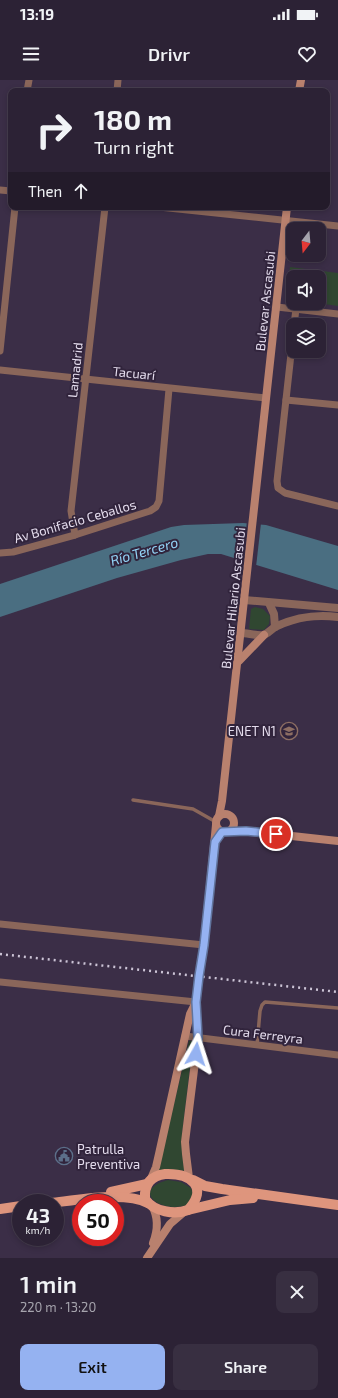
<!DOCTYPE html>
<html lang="en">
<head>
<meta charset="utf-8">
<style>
	:root { --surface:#2c2235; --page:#382f41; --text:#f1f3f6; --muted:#a6a4ad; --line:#483f50; --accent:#95b2f1 }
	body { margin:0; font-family:"Exo 2",sans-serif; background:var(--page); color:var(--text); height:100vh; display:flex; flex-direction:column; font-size:15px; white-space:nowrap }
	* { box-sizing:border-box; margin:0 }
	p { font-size:13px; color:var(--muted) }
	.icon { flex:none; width:22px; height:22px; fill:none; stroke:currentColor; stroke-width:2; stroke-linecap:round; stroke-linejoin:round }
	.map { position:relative; height:1178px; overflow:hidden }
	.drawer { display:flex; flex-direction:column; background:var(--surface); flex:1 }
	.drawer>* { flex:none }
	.top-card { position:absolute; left:8px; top:8px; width:322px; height:122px; border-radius:8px; box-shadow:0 2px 6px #0003,0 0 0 1px var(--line); background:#2c2235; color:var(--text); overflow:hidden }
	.needle { width:26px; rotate:196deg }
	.fabs { position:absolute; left:286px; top:142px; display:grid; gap:8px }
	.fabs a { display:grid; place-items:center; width:40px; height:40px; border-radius:8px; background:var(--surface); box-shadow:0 2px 6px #0003,0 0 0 1px var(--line); font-size:20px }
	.speed { position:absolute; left:12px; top:1114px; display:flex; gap:8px; font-size:20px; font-weight:700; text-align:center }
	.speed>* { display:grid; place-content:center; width:52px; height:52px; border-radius:50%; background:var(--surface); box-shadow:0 2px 6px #0003,0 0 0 1px var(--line); line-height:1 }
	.speed small { font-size:10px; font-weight:400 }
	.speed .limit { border:6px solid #d22; background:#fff; color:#111 }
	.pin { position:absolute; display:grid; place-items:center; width:34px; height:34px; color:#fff; margin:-17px; border:2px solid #fff; border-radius:50%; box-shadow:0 1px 4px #0007 }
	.me { position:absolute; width:44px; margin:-22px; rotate:6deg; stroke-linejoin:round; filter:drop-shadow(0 0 3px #0008) }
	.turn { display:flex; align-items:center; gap:14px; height:84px; padding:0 20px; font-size:18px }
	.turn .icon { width:52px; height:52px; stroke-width:2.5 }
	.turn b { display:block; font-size:28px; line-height:34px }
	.then { display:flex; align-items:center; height:38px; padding:0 20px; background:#0003; gap:8px; font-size:15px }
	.round { display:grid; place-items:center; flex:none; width:42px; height:42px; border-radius:8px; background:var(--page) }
	.summary { display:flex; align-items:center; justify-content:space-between; height:68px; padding:0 20px }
	h1 { font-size:24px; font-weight:600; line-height:30px }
	.cta { display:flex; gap:8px; margin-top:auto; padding:8px 20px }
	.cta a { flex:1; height:46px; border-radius:8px; background:var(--accent); color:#111; font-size:16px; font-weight:600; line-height:46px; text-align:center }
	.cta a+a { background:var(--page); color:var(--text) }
	.status { display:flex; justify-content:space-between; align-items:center; height:28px; padding:0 20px; background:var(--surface); direction:ltr }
	.status svg { height:11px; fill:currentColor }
	header { display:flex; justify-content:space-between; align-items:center; height:52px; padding:0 20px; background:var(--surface); font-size:18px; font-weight:600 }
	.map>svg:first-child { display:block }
</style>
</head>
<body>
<div class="status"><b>13:19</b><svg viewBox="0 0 49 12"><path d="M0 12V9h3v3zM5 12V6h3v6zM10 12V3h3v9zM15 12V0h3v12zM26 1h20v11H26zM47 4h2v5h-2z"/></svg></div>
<header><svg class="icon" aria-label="menu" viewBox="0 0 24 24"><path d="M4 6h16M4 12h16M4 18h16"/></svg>Drivr<svg class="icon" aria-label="heart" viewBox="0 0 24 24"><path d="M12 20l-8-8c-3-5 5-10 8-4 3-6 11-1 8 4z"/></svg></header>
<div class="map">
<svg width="338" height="1178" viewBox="0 0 338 1178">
	<rect width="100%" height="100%" fill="#3b2e47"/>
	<g fill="#304731">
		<polygon points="290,187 338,193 338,226 317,223 319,223 319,197 293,197 293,220 286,219"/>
		<polygon points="255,527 263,529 270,536 269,544 264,550 249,549 251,529"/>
		<polygon points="189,961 193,961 182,1055 183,1082 185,1091 167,1089 158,1091"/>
		<path d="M168,1100L181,1102L191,1108L193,1114L187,1125C160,1134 130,1110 168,1100Z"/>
	</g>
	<polygon fill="#4a6e81" points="243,443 266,445 338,466 338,510 221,474 208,474 181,480 117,498 0,537 0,504 171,447 184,445"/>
	<polygon fill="#3b2e47" points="247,441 261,443 256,487 242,483"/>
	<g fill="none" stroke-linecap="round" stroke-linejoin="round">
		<g stroke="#8a665a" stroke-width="3.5">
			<polyline points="133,720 193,729 216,742"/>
			<polyline points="257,965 260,931 262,925 265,922 338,928"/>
		</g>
		<g stroke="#8a665a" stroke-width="7">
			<polyline points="27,11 29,0"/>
			<polyline points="117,11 118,0"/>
			<polyline points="0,110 11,111"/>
			<polyline points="159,127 338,146"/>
			<polyline points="277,227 338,234"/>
			<polyline points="294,245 296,229"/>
			<polyline points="293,256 277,401 278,408 285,413 338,426"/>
			<polyline points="0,271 15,127"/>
			<polyline points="0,290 266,318"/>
			<polyline points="286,320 338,325"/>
			<polyline points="75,455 71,431 105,127"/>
			<polyline points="0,473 13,472 75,455 150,431 156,427 159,421 169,309"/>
			<polyline points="0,844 204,865"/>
			<polyline points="0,902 196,922"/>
			<polyline points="185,956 338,975"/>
		</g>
		<g stroke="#8a665a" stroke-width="8">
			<polyline points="244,520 338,528"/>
			<polyline points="269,523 274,534 275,547"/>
			<path d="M241,553C247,553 257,556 263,555C268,554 272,548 277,546C297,537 315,534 338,537"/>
		</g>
		<g stroke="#b9816e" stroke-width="8">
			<polyline points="299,11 301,0"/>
			<polyline points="239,581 264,555"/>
			<circle cx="225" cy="743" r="9"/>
			<polyline points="219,736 222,721 287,127"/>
			<polyline points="229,751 246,751 338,761"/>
			<polyline points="189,1098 186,1074 185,1062 198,958 196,922 199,895 204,865 216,745"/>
			<polyline points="150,1101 156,1087 159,1074 190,934 196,922"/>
			<path d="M152,1126C159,1138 158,1150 153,1163"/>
			<polyline points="147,1178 170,1144 184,1132"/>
		</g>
		<g stroke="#de957d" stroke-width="10">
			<path d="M165,1094C191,1093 209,1107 188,1130C175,1135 154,1132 145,1119C144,1104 151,1096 165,1094Z"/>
			<polyline points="193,1100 205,1106 222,1109 338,1125"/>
			<polyline points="111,1112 147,1104"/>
			<path d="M51,1123C77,1120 125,1111 148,1123"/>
			<polyline points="0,1129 21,1126"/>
			<polyline points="188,1130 230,1120 253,1118"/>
		</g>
		<polyline stroke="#ccc4d6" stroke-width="2.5" stroke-dasharray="2 4" stroke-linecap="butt" points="0,874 338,912"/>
	</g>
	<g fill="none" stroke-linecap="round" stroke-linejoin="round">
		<defs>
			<polyline id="route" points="196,974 198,958 196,922 199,896 204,865 215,762 222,752 246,751 276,754"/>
		</defs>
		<use href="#route" stroke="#61749d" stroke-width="10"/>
		<use href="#route" stroke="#95b2f1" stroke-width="7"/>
	</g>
	<defs>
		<symbol id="school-ring" viewBox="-11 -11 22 22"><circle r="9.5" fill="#31243c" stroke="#8d6e63" stroke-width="1.5"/><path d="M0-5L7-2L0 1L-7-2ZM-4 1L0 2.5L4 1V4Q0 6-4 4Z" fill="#8d6e63"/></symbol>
		<symbol id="civic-ring" viewBox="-11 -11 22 22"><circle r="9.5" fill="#31243c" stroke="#5c6f8a" stroke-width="1.5"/><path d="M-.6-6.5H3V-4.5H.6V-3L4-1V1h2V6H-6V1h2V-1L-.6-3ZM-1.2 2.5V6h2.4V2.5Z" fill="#5c6f8a"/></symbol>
	</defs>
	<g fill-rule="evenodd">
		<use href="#school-ring" x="279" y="641" width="20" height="20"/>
		<use href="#civic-ring" x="54" y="1066" width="20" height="20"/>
	</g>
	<g text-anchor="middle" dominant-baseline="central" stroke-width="4" stroke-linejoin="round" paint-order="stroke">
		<g font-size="13" fill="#e4dced" stroke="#31243c">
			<text transform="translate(265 221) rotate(-84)">Bulevar Ascasubi</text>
			<text transform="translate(75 290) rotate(-84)">Lamadrid</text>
			<text transform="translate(134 293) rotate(6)">Tacuarí</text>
			<text transform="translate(75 441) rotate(-16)">Av Bonifacio Ceballos</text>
			<text transform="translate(233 518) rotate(-84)">Bulevar Hilario Ascasubi</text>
			<text transform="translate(263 954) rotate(7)">Cura Ferreyra</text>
		</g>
		<g font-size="13" fill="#e4dced" stroke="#31243c" text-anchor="end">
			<text x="276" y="651">ENET N1</text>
			<text x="77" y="1069" text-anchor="start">Patrulla<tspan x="77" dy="15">Preventiva</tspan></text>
		</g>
		<g font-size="14" font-style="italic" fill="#93d3f6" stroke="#31243c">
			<text transform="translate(144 471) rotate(-16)">Río Tercero</text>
		</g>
	</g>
</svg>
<div class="fabs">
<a><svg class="needle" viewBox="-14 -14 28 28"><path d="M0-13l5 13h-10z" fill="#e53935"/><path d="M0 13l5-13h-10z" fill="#a6a4ad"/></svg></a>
<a><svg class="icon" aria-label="sound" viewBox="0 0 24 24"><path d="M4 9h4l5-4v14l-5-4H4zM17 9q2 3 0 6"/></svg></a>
<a><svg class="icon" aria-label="layers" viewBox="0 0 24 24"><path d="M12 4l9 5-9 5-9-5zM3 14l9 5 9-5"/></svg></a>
</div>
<div class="speed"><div>43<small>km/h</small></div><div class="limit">50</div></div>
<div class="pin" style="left:276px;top:754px;background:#d93025"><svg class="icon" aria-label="arrive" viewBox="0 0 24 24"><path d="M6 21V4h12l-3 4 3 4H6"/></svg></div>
<svg class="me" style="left:196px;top:974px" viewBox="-20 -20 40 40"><path d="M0-17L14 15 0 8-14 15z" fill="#95b2f1" stroke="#fff" stroke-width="4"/></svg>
<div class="top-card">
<div class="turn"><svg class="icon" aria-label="right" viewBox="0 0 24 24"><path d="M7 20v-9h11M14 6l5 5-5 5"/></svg><div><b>180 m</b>Turn right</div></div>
<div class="then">Then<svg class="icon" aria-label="ahead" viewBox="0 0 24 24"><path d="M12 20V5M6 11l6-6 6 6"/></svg></div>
</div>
</div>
<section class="drawer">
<div class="summary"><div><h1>1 min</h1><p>220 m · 13:20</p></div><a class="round"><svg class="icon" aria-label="close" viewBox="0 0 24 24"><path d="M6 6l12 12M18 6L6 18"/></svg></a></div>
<div class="cta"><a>Exit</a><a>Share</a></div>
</section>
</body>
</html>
